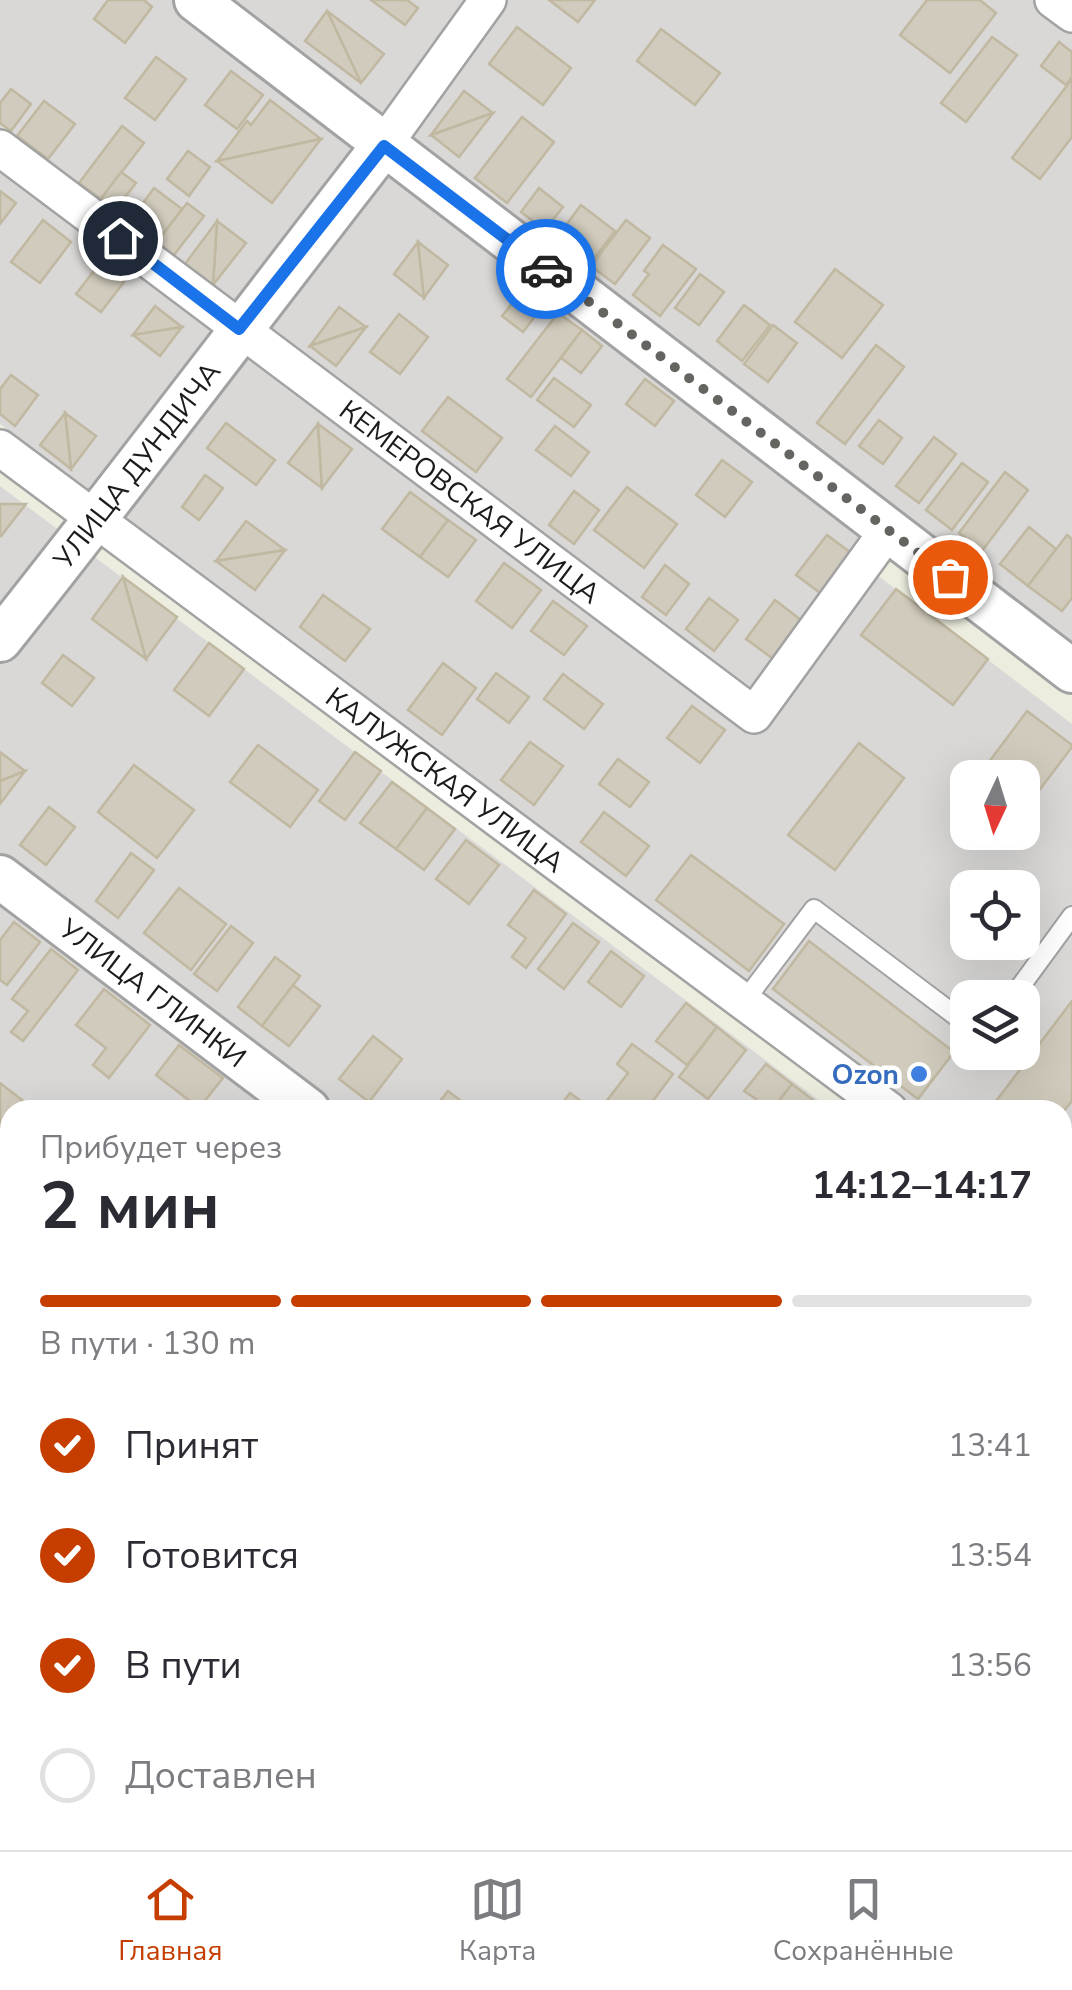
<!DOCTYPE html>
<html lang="ru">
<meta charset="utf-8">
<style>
:root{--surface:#fff;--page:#f7f7f7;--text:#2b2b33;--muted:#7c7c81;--line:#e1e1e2;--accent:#c53e00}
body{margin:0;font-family:"Nunito Sans",sans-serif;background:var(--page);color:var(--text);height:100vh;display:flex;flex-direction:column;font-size:38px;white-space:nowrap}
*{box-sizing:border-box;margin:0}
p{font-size:32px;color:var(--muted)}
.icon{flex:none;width:55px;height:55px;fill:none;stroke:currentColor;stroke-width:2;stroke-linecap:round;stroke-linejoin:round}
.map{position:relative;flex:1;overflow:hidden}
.sheet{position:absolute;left:0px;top:1100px;width:1072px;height:750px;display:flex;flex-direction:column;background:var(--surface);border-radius:30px 30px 0 0;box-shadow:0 10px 40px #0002}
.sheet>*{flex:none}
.needle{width:65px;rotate:184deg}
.controls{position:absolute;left:950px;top:760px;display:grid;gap:20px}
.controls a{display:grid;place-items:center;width:90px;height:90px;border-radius:20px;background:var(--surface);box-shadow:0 10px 40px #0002;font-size:50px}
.pin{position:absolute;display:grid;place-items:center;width:85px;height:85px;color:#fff;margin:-42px;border:5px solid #fff;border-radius:50%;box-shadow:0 2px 10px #0007}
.courier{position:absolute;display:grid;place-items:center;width:100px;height:100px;margin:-50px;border:8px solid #1a73e8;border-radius:50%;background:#fff;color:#222;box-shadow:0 2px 12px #0007}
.overview em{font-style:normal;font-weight:700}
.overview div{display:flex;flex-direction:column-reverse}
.overview{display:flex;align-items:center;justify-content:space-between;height:170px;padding:0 40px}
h1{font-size:65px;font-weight:700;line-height:75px}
.bar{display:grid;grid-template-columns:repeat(4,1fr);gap:15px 10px;align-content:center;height:120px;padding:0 40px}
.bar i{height:12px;border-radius:8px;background:var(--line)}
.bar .on{background:var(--accent)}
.bar p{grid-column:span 4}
ol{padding:0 40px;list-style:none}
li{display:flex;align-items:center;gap:30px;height:110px}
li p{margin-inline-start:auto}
li .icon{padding:10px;border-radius:50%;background:var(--accent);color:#fff;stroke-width:4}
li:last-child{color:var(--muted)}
li i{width:55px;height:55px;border:5px solid var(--line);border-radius:50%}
.tabs{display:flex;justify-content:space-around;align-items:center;height:140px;border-top:2px solid var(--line);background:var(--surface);font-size:28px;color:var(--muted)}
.tabs a{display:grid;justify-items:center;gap:5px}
.tabs .on{color:var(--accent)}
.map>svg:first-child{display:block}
</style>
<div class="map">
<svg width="1072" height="1850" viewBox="0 0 1072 1850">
<rect width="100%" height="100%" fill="#ededdf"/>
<g fill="#d9d8d7" fill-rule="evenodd">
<path d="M0,0H1072V647L901,513L864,565L1072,724V1150L1063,1163L1062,1110H917L631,894L0,424ZM968,778H1022V832H968ZM968,888H1022V942H968ZM968,998H1022V1052H968Z"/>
<path d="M0,486L832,1110H10V1840H525L517,1850H0Z"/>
<path d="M1072,1207V1850H584L591,1840H1062V1218Z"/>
</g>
<path fill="#f2ffd6" d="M1063,1807L1072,1814V1850H787L774,1840H1062Z"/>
<g fill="#d0cbbc" stroke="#c0b8a0" stroke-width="2.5">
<path d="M108,0H144L152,7L125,43L94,19Z"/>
<path d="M371,0H407L418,8L405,25Z"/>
<path d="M549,0H595L578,22Z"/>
<path d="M927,0H980L996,13L950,73L900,35Z"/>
<path d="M327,11L384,54L361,83Z"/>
<path d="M327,11L361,83L305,41Z"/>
<path d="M517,27L571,68L543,105L489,64Z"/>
<path d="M661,29L720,73L695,105L637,61Z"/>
<path d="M992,37L1017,55L966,122L941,103Z"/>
<path d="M1059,42L1072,52V77L1066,85L1041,66Z"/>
<path d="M156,57L186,79L155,120L125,98Z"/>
<path d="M231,71L263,95L237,129L205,105Z"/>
<path d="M1072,79V137L1040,179L1012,158Z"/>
<path d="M11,89L31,104L11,131L0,123V103Z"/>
<path d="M464,91L493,113L431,135Z"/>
<path d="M270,100L321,139L217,161L247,121L251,125Z"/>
<path d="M44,101L75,124L48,159L17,136Z"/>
<path d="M493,113L459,157L431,135Z"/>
<path d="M522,117L554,142L507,203L475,178Z"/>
<path d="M122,126L144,143L101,199L79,183Z"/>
<path d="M321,139L272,203L217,161Z"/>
<path d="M188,151L210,167L189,196L167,179Z"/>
<path d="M121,172L136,183L115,210L101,199Z"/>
<path d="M154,188L182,209L157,242L130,221Z"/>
<path d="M539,188L563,207L545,230L521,212Z"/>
<path d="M0,191L16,203L0,224Z"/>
<path d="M187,203L204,216L174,255L157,242Z"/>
<path d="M581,205L615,231L589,265L555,240Z"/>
<path d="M43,220L71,242L40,283L11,262Z"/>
<path d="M626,220L650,238L615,284L591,266Z"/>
<path d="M217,221L246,243L213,285Z"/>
<path d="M217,221L213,285L185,264Z"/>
<path d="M418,242L424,298L394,274Z"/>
<path d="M418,242L448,265L424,298Z"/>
<path d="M663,245L696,269L660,316L633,295L649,274L644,271Z"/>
<path d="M100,263L124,282L101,312L76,294Z"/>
<path d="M835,269L883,305L842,358L795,322Z"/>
<path d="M700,274L724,292L699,325L675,308Z"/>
<path d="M525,287L546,302L523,332L502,316Z"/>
<path d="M744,305L770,325L742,361L717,341Z"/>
<path d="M155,306L182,327L133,335Z"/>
<path d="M339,307L366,327L310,346Z"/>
<path d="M558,313L582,330L531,397L507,379Z"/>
<path d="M399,314L428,337L400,374L370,352Z"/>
<path d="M773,325L797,343L768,382L744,364Z"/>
<path d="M182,327L160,356L133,335Z"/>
<path d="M366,327L336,366L310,346Z"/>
<path d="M582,330L602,346L581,373L561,358Z"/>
<path d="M876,345L904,367L845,444L817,423Z"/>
<path d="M11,375L38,395L15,426L0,414V389Z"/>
<path d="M554,378L591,405L574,427L537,400Z"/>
<path d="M645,379L674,401L655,426L626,404Z"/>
<path d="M448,397L502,438L476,472L422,431Z"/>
<path d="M65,413L96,436L71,469Z"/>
<path d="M65,413L71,469L40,445Z"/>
<path d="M879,420L902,438L883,464L859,446Z"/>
<path d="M226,423L275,460L256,485L207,448Z"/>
<path d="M318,424L322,488L288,463Z"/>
<path d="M318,424L352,449L322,488Z"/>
<path d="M555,426L589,452L571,476L536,450Z"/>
<path d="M934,437L956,454L919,503L896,486Z"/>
<path d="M722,460L752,482L725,517L696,495Z"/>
<path d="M962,463L988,482L952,530L926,510Z"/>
<path d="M1005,472L1028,490L982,551L959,533Z"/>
<path d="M205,475L223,488L199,520L182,507Z"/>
<path d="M627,487L677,524L644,568L594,530Z"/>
<path d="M574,491L599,510L574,544L549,525Z"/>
<path d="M410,492L448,520L420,557L382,529Z"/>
<path d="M0,504H26L1,536L0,535Z"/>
<path d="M448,520L476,540L448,577L420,557Z"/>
<path d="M246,521L285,550L216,561Z"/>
<path d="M1029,527L1056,549L1028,586L1000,564Z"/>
<path d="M827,535L854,555L824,596L796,575Z"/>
<path d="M1067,535L1072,539V598L1062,611L1028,586Z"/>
<path d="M285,550L255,590L216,561Z"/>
<path d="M504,563L541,590L512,628L476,601Z"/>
<path d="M665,565L689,584L666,615L642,597Z"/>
<path d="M123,577L177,617L146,659Z"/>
<path d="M123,577L146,659L92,619Z"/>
<path d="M896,589L988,659L953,705L861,635Z"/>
<path d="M323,595L370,629L345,661L300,627Z"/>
<path d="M709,598L738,620L714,651L686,629Z"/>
<path d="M775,600L801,620L772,658L746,639Z"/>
<path d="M553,601L587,626L564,655L531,631Z"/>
<path d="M209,643L244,669L209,716L174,690Z"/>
<path d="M63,655L94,678L72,706L42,683Z"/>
<path d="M443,663L476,688L442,735L408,710Z"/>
<path d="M496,673L529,697L509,723L477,699Z"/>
<path d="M563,674L603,704L584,729L544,699Z"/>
<path d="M692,706L725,730L700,763L667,738Z"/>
<path d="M1027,711L1072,745V747L1022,813V778H977Z"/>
<path d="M530,742L563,766L534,805L501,780Z"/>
<path d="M859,743L904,778L835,870L788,835Z"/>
<path d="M258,745L318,790L290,827L230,782Z"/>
<path d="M0,752L25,771L0,781Z"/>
<path d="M355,752L381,771L345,820L319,801Z"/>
<path d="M618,759L649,782L630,807L599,784Z"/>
<path d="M134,765L194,810L157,858L98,812Z"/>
<path d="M25,771L0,804V781Z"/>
<path d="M392,782L427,808L396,849L360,823Z"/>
<path d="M49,807L75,827L46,865L20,845Z"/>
<path d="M427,808L455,829L424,870L396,849Z"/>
<path d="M604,812L649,846L626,876L581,842Z"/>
<path d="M466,840L499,865L469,904L436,879Z"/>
<path d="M131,853L154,870L118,918L96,901Z"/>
<path d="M691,855L784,924L749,971L656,900Z"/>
<path d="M179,888L226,924L191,970L144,933Z"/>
<path d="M534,890L566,914L526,968L512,957L526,938L508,925Z"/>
<path d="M14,922L40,942L7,985L0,980V940Z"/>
<path d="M573,923L599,942L564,989L538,969Z"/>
<path d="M231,926L253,943L217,991L194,974Z"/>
<path d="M809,941L954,1052L918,1099L773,989Z"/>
<path d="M51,949L78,970L23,1041L11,1032L28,1011L12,999Z"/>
<path d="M611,951L644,976L621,1007L588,982Z"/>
<path d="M275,957L300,976L262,1026L238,1007Z"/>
<path d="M293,985L320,1006L289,1046L262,1026Z"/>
<path d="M104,989L150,1025L109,1078L93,1065L106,1048L76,1025Z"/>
<path d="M1072,1001V1101L1062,1113V1110H1000L993,1105Z"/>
<path d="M686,1003L717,1027L687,1065L656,1041Z"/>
<path d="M717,1027L746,1050L708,1099L679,1077Z"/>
<path d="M373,1036L402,1059L369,1102L339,1079Z"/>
<path d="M632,1044L673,1074L646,1110H605L602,1107L628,1073L617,1064Z"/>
<path d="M179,1045L223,1078L199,1108L156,1075Z"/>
<path d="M766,1064L792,1084L772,1110H747L756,1099L744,1091Z"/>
<path d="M0,1083L27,1104L22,1110H10V1126L3,1135L0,1132Z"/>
<path d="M792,1084L817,1103L812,1110H772Z"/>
<path d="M448,1091L473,1110H433Z"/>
<path d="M570,1093L593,1110H557Z"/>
<path d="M0,1169L10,1177V1214L0,1227Z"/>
<path d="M1062,1260L1072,1267V1329L1062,1342Z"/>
<path d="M0,1334L10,1342V1362L0,1375Z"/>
<path d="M10,1362V1422L4,1430L0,1427V1375Z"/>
<path d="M0,1618L10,1625V1653L0,1666Z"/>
<path d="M1062,1807L1072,1814V1850H1032L1018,1840H1062Z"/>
<path d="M10,1810V1840H28L20,1850L0,1849V1824Z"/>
<path d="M57,1840H77L90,1849L49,1850Z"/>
<path d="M404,1840H426L439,1850H397Z"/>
<path d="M457,1840H505L497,1850H470Z"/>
<path d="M622,1840H666L679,1850H614Z"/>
</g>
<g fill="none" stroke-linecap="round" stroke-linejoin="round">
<defs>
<g id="service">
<path d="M1012,998L1072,916"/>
<path d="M743,1003L814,909L968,1025"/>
<path d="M699,1840L703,1850"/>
<path d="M830,1840L841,1850"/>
</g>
<g id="minor">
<path d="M1053,0L1072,14"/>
<path d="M383,146L488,0"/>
<path id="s1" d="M0,148L754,715L889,529"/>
<path id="s2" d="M0,448L889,1110"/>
<path d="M1062,1204L1072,1191"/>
<path d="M0,1296L10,1303"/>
<path d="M0,1726L10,1733"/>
<path d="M150,1840L163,1850"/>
<path d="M569,1850L576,1840"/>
</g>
<g id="tertiary">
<path d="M196,0C487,226 781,446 1072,671"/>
<path id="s3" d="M0,640C130,477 255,310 383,146"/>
<path id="s4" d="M0,877L308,1110"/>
<path d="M1062,1699L1072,1706"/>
</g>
</defs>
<use href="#service" stroke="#a2a2a2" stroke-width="22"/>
<use href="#minor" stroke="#a2a2a2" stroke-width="40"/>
<use href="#tertiary" stroke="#a2a2a2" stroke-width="48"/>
<use href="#service" stroke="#fff" stroke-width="18"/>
<use href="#minor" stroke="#fff" stroke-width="35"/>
<use href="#tertiary" stroke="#fff" stroke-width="42"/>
</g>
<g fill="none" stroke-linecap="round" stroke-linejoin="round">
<path stroke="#646460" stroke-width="10" stroke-dasharray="0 18" d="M546,269L950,577"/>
<path stroke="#1a73e8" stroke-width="12" d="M120,238L239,329L384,146L546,269"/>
</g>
<circle fill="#3f7fe0" stroke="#fff" stroke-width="4" cx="919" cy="1074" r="10"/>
<g text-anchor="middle" stroke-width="9" stroke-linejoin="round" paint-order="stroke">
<g font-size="28" fill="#1b1b1b" stroke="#fff">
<text dy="10" stroke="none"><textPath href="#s3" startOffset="222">УЛИЦА ДУНДИЧА</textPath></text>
<text dy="10" stroke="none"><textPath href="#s1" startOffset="588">КЕМЕРОВСКАЯ УЛИЦА</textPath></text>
<text dy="10" stroke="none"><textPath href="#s2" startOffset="555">КАЛУЖСКАЯ УЛИЦА</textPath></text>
<text dy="10" stroke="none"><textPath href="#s4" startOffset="192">УЛИЦА ГЛИНКИ</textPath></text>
</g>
<g font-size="28" font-weight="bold" fill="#366cbe" stroke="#fff" text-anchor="end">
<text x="899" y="1084">Ozon</text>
</g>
</g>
</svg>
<div class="controls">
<a><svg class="needle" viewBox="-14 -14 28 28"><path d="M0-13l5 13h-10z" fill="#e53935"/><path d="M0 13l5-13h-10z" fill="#7c7c81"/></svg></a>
<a><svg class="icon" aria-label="locate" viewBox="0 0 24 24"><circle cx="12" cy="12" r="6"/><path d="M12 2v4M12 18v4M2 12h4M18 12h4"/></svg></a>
<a><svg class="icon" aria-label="layers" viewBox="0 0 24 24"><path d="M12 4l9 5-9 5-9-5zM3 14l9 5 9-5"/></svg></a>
</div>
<div class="pin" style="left:950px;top:577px;background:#ea580c"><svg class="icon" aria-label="bag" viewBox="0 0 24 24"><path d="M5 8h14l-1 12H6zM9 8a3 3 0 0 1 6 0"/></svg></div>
<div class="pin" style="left:120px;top:238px;background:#1f2937"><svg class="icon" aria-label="home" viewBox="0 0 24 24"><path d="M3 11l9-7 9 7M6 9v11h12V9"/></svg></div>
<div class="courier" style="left:546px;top:269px"><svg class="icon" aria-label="car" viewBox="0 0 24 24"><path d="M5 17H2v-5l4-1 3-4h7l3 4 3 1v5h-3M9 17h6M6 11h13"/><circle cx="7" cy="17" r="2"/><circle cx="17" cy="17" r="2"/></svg></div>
<section class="sheet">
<div class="overview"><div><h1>2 мин</h1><p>Прибудет через</p></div><em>14:12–14:17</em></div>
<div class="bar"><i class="on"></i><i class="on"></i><i class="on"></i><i></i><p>В пути · 130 m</p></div>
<ol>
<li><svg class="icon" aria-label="check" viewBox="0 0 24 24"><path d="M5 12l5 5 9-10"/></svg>Принят<p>13:41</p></li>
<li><svg class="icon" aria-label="check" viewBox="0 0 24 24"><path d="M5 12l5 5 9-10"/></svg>Готовится<p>13:54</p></li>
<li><svg class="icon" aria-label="check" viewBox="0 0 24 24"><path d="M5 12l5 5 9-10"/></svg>В пути<p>13:56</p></li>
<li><i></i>Доставлен</li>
</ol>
</section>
</div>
<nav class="tabs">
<a class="on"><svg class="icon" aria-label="home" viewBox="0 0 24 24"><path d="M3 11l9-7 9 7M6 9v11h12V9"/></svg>Главная</a>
<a><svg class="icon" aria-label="map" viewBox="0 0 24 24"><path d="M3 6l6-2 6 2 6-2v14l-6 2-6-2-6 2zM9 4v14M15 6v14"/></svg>Карта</a>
<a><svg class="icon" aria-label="saved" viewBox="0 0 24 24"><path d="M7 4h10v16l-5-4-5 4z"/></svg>Сохранённые</a>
</nav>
